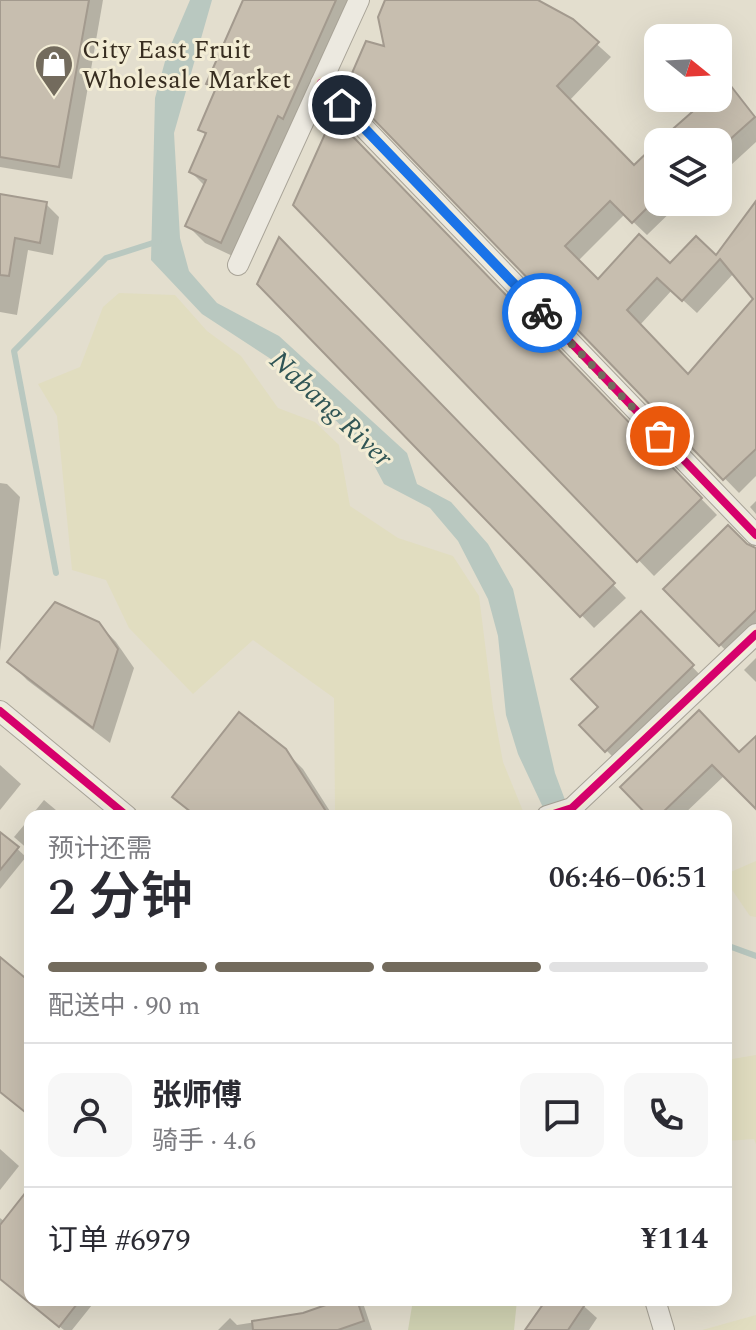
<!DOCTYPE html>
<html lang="zh">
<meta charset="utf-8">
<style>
:root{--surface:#fff;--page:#f7f7f7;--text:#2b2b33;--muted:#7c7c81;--line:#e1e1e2;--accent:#736b5d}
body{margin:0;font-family:Spectral,"Noto Sans SC",serif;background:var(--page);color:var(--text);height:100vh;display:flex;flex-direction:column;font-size:30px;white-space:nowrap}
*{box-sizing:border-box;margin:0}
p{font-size:26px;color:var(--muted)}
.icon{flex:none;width:44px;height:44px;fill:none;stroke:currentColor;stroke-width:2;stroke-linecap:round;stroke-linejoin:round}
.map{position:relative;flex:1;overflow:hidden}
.sheet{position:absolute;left:24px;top:810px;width:708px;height:496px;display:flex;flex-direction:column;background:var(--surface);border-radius:16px;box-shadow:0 8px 32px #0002}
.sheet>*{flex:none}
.needle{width:52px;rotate:108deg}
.tools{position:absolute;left:644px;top:24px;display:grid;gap:16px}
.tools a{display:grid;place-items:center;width:88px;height:88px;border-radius:16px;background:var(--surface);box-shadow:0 8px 32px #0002;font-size:40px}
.pin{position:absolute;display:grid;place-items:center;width:68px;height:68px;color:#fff;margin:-34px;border:4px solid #fff;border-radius:50%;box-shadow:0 2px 8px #0007}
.courier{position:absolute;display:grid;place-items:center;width:80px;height:80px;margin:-40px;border:6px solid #1a73e8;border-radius:50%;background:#fff;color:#222;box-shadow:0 2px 10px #0007}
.headline em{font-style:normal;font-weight:600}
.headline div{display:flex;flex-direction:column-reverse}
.headline{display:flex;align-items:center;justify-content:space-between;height:136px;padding:0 24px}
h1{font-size:52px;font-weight:600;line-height:60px}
.bar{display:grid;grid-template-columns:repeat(4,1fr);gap:12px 8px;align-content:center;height:96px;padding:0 24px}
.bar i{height:10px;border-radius:6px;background:var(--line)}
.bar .on{background:var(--accent)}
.bar p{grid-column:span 4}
.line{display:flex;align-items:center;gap:20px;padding:0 24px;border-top:2px solid var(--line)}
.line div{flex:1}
.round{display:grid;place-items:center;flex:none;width:84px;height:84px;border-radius:16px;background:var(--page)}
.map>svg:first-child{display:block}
</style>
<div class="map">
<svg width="756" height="1330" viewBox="0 0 756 1330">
<rect width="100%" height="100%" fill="#e3dece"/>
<g fill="#e1ddc0">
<path d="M119,293L175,295L207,331L241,356L278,408L315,422L339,445L350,506L398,538L453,556L479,596L493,708L503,762L525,816H341L335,812L334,698L253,640L193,694L129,628L106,580L72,570L57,416L38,384L80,367L103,307Z"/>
<path d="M756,861V917L750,916L726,881V874Z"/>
<path d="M756,1055V1144L754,1139L726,1141V1060Z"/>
<path d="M756,1315V1330H702Z"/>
</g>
<path fill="#d0d2b2" d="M413,1300H517L514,1330H408Z"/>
<path fill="#b9c8c0" d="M190,0H212L174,133L180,238L189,271L217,303L279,336L407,453L417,484L451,502L488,544L513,589L555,773L571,816H547L518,754L506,715L498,636L488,599L458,541L430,508L384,484L366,450L277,363L202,314L151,260L155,98L167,54Z"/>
<g fill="#0003" fill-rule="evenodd">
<path d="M0,0H103L72,179L0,167Z"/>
<path d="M246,0H361L239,259L205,243L188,226L205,186L191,172L207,136L200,129L217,92L208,83Z"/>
<path d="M387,0H537L571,21L611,57L569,101L634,168L658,145V202H681L647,235L625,214L578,261L598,282L716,258L756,205V476L739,493L357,99L387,48ZM734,273L756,299L688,376L640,325L672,290L697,313Z"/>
<path d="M727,84L756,117V142L731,165L718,159V142H661L711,98H718V92Z"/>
<path d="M333,120L717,515L654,576L295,205Z"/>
<path d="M0,196L46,204L59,217L53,255L28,250L17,315L0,312Z"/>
<path d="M279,241L626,598L594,628L260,283Z"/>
<path d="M0,483L7,484L20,497L0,651Z"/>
<path d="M756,501V514L750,507Z"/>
<path d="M751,549H756V637L734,659L666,589Z"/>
<path d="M641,613L702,677L617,761L582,726L601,707Z"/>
<path d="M98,623L116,642L134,668L110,743L27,680L10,662Z"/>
<path d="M756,658V682L744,670Z"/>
<path d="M699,713L739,755L756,739V806L725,775L682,816H650Z"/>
<path d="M285,751L303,769L333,816H195L175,797Z"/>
<path d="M0,765L21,784L0,810Z"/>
<path d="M44,800L63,816H31Z"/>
<path d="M30,818V851L14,837Z"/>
<path d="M0,833L26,857L0,889Z"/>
<path d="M0,1149L19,1166L0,1190Z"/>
<path d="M30,1190V1300H96L72,1330H64L0,1279V1218L5,1222Z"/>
<path d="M346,1300H358L364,1306L372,1330H218L230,1318L237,1325L303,1315Z"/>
<path d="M548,1300H577L597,1318L589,1330H528Z"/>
</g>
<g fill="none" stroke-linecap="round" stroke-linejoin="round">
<g stroke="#b9c8c0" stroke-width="6">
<path d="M56,573L14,351L106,258L159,241"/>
<path d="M726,945L756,956"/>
</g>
</g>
<g fill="#c7beaf" stroke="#a39a8e" stroke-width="2" fill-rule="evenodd">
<path d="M0,0H89L59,167L0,157Z"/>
<path d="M243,0H336L283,119L278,116L221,243L185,226L206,180L189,172L206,133L198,130L216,88L206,84Z"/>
<path d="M385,0H538L573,19L599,42L557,86L634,165L658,142V197L632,223L610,201L565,246L598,279L639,234L670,263L696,236L716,255L756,201V449L723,480L355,100L348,86L349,80L366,41L384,46L378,17ZM720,259L753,299L688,374L627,310L657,278L682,301Z"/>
<path d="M727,81L755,117L727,142H658L708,98H718V89Z"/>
<path d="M333,116L702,498L637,562L293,205Z"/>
<path d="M0,194L47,202L40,243L15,238L9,276L0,275Z"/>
<path d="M279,237L615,583L580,617L257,284Z"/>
<path d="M728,525L747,544L756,548V610L719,646L663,589Z"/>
<path d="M55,602L99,622L118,649L93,728L7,662Z"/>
<path d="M641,611L694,665L605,752L579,725L598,707L571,679Z"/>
<path d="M699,710L739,752L756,736V809L712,765L659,816H648L620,787Z"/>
<path d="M239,712L286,749L329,816H196L172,797Z"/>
<path d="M0,832L19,847L0,870Z"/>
<path d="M0,957L30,982V1116L0,1092Z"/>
<path d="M30,1187V1300H80L59,1327L0,1279V1225Z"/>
<path d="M340,1300H357L364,1321L338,1330H253L252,1321L303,1313Z"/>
<path d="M546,1300H588L568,1330H525Z"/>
</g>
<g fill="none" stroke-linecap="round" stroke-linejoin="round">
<defs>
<g id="minor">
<path d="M321,83L756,535"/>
<path d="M238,265L359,0"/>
<path d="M0,711L127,816"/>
<path d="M547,816L572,808L756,634"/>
<path d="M655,1300L664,1330"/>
</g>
</defs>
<use href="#minor" stroke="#a8a397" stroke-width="22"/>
<use href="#minor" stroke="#ece9e0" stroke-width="20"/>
<defs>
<g id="cycleway">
<path d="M321,83L756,535"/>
<path d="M0,711L127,816"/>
<path d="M547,816L572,808L756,634"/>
</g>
</defs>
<use href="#cycleway" stroke="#f3edd5" stroke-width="13"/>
<use href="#cycleway" stroke="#d6006c" stroke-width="8"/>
</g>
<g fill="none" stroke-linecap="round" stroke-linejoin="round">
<path stroke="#736b5d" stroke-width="8" stroke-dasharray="0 14.4" d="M542,313L660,436"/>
<path stroke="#1a73e8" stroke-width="10" d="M342,105L542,313"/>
</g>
<defs>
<symbol id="shop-pin" viewBox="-11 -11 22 30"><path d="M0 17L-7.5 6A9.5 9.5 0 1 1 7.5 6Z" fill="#736b5d" stroke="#f3edd5"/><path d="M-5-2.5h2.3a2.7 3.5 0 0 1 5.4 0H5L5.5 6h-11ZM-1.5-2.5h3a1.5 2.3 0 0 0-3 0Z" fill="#fff"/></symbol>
</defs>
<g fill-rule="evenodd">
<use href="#shop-pin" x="32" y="42" width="44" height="60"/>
</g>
<g text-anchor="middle" stroke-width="6" stroke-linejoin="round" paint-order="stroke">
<g font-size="26" fill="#372d20" stroke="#f3edd5" text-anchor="start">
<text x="82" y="58">City East Fruit<tspan x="82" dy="30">Wholesale Market</tspan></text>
</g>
<g font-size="28" font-style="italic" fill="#305555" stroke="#f3edd5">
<text transform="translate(332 408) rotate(43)" y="10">Nabang River</text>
</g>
</g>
</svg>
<div class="tools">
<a><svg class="needle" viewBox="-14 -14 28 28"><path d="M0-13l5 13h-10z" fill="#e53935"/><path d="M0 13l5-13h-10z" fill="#7c7c81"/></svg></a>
<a><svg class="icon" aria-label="layers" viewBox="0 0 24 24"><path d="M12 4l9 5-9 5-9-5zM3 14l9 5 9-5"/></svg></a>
</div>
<div class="pin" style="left:660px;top:436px;background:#ea580c"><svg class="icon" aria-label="bag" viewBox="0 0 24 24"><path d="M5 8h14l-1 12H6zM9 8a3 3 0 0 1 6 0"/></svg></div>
<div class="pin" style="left:342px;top:105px;background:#1f2937"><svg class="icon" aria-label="home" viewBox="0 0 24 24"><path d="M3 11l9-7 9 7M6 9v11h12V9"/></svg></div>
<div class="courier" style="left:542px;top:313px"><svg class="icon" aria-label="bike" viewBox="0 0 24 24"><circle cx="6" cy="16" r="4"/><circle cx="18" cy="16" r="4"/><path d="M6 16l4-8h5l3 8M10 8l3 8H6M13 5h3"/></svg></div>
<section class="sheet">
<div class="headline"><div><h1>2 分钟</h1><p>预计还需</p></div><em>06:46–06:51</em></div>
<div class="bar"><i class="on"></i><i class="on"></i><i class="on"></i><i></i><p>配送中 · 90 m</p></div>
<div class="line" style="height:144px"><a class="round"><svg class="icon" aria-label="person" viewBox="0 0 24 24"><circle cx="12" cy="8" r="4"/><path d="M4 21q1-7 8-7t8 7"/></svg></a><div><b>张师傅</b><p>骑手 · 4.6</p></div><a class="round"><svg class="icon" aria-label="chat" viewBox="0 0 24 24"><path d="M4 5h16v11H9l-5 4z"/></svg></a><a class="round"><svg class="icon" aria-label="phone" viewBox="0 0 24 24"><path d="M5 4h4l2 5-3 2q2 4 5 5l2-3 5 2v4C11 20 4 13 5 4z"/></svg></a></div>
<div class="line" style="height:104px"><div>订单 #6979</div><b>¥114</b></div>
</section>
</div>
